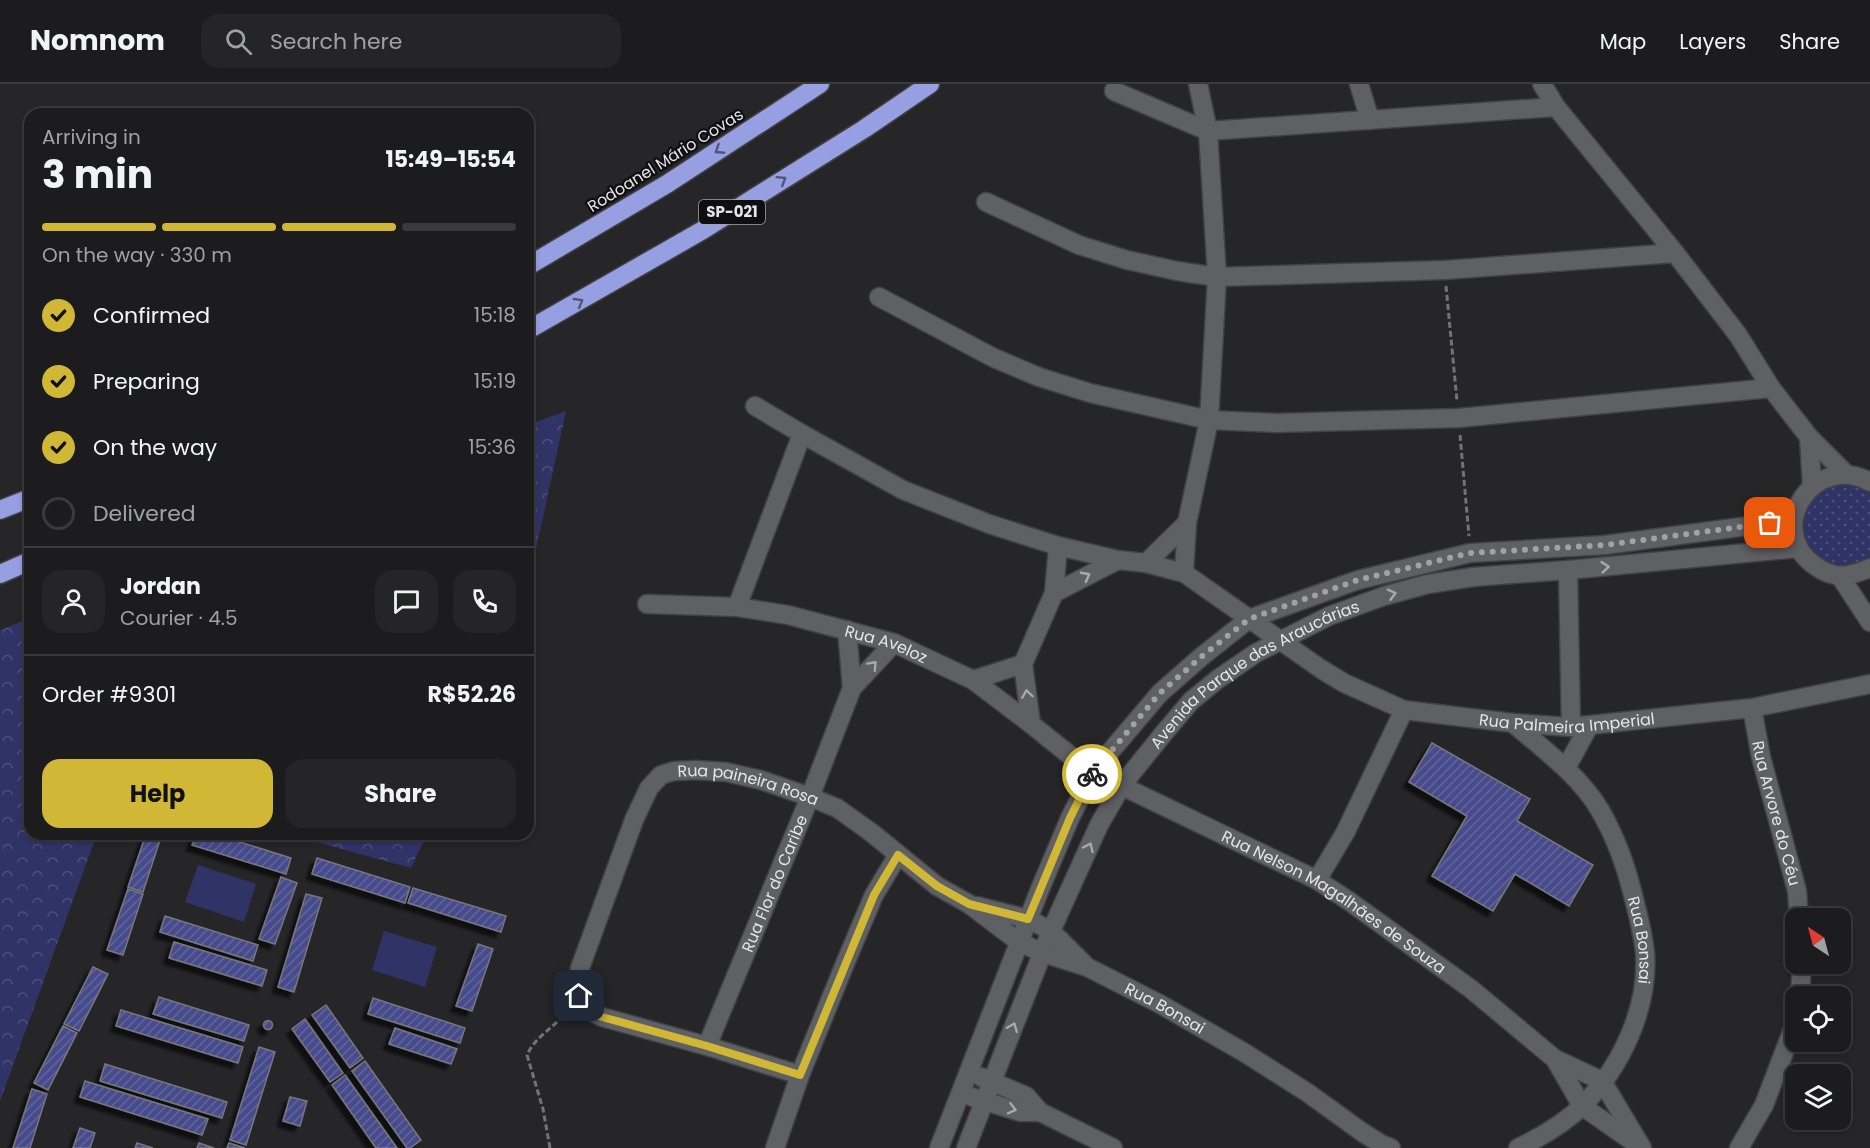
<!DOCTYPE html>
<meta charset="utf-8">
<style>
:root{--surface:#1c1c1f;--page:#252528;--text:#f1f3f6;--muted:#a0a1a4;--line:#3a3a3d;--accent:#d0b736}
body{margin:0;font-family:Poppins,sans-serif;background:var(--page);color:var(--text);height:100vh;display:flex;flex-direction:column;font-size:22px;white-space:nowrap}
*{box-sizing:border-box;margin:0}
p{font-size:20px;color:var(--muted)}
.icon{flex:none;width:33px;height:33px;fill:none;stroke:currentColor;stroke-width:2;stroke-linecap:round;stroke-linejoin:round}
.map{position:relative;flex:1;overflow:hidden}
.panel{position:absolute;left:24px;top:24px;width:510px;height:732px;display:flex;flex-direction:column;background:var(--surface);border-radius:18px;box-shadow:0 3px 9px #0003,0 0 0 2px var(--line)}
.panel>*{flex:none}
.needle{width:39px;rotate:324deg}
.tools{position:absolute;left:1785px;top:824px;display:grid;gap:12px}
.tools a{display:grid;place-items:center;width:66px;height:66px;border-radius:12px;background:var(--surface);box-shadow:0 3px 9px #0003,0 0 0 2px var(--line);font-size:30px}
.pin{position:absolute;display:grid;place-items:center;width:51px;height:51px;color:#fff;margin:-26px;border-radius:12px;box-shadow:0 3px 9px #0006}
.courier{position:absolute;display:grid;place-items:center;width:60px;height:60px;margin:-30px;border:4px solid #d0b736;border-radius:50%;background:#fff;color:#222;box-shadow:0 2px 8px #0007}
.headline em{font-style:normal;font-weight:700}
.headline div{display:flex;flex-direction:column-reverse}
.headline{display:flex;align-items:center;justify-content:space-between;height:102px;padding:0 18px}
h1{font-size:39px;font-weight:700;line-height:45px}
.bar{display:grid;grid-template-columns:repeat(4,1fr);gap:9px 6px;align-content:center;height:72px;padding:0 18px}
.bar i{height:8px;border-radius:4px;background:var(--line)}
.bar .current{background:var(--accent)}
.bar p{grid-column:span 4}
.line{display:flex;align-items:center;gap:15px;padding:0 18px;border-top:2px solid var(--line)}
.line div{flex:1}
.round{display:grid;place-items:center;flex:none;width:63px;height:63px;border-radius:18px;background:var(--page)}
ol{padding:0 18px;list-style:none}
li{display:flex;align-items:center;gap:18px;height:66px}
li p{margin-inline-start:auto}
li .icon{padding:6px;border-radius:50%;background:var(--accent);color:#111;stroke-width:4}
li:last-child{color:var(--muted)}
li i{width:33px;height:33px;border:3px solid var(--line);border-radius:50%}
.button{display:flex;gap:12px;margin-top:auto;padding:12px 18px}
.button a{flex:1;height:69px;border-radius:18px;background:var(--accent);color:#111;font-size:24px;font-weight:700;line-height:69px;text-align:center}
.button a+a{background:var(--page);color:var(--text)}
header{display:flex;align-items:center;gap:36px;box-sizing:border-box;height:84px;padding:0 30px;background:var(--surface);border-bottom:2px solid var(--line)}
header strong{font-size:28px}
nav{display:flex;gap:33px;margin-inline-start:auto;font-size:21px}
.search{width:420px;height:54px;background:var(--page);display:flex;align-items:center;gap:15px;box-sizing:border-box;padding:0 21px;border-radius:18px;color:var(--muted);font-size:22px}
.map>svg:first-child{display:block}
</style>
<header>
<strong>Nomnom</strong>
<div class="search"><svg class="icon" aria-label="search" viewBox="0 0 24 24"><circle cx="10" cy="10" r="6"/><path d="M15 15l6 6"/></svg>Search here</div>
<nav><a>Map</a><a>Layers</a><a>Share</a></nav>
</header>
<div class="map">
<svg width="1870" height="1064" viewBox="0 0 1870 1064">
<defs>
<pattern id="grass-dots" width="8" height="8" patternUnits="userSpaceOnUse" patternTransform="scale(1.5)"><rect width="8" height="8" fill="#303366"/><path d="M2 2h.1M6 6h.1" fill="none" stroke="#4e507c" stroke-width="1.8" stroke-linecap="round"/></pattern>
<pattern id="forest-crowns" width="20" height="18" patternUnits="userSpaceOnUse" patternTransform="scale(1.5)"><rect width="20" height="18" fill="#303366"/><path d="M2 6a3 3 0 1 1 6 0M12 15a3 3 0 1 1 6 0" fill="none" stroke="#4e507c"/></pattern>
<pattern id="building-hatch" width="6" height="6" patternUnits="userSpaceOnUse" patternTransform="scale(1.5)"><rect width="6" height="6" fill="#464b8b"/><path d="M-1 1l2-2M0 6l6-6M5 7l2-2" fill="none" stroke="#61659b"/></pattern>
<filter id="shadow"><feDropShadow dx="-5.5" dy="5.5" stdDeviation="1.5" flood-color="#0009"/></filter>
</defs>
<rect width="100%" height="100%" fill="#262629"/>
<path fill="url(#grass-dots)" d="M1840,399L1855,400L1870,408V474C1819,512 1765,422 1840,399Z"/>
<g fill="url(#forest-crowns)">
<path d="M566,327L528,502V341Z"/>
<path d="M30,534V750H97L0,1017V546Z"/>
<path d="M287,750H427L411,784Z"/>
</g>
<g fill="#303366">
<path d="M198,781L256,800L244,838L185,818Z"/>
<path d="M384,847L437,863L425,903L372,886Z"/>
</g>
<g fill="url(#building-hatch)" stroke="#77777b" stroke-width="1.5" filter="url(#shadow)">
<path d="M1432,659L1530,715L1517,737L1593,781L1569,822L1515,790L1493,827L1432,792L1467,732L1409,698Z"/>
<path d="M146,750H162L143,808L128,803Z"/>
<path d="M196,750H214L291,774L286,790L192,761Z"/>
<path d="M317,774L410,803L405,819L312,790Z"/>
<path d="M281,793L297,799L275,860L259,855Z"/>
<path d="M413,804L506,832L501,848L408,819Z"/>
<path d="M128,805L143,810L123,871L107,866Z"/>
<path d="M306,810L322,814L294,908L278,903Z"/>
<path d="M165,832L258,861L253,877L160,848Z"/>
<path d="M174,858L267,886L262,902L169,874Z"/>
<path d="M478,860L493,865L472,927L456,922Z"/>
<path d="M93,883L108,890L79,947L64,940Z"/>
<path d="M159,913L249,941L244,957L153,930Z"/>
<path d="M373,914L465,944L460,959L368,930Z"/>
<path d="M326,921L363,974L350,984L312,931Z"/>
<path d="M121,926L243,963L238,979L116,942Z"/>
<path d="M305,935L343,989L330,998L292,945Z"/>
<circle cx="268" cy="941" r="4.5"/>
<path d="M63,942L77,949L48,1006L34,999Z"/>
<path d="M395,944L457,965L451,980L389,960Z"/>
<path d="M259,963L275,968L246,1061L230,1056Z"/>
<path d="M365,977L421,1056L410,1064H407L352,987Z"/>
<path d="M105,980L227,1018L222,1034L100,997Z"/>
<path d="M345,991L397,1064H376L332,1001Z"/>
<path d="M85,997L208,1035L202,1051L80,1013Z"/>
<path d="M32,1005L47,1010L30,1064H13Z"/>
<path d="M290,1013L307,1017L300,1042L283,1037Z"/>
<path d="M80,1044L95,1049L90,1064H73Z"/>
<path d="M137,1059L153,1064H135Z"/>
<path d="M199,1059L214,1064H197Z"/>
<path d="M229,1059L245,1064H227Z"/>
</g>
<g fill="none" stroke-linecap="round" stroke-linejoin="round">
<defs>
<g id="street">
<path d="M1359,0L1370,36"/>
<path d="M1542,0L1556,23L1675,169L1738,251L1771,304L1809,353L1846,390"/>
<path d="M1114,7L1208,47L1556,23"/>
<path d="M986,118L1079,161L1127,176L1177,187L1217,193L1445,186L1675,169"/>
<path d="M879,213L994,274L1039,293L1090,309L1209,336L1276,339L1459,334L1771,304"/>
<path id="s1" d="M755,322L802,350L903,406L989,440L1058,462L1118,476L1146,479L1184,489L1321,585L1344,599L1404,626L1513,639L1571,643L1752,624L1870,600"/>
<path d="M1809,353L1812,402"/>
<path d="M1870,398C1816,367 1763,443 1814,481C1834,496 1848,493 1870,484"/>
<path d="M1146,479L1187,439"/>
<path d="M1568,486L1571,643"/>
<path d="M1184,489L1187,439L1209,336L1217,193L1208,47L1198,0"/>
<path d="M1840,492L1870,538"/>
<path d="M1054,509L1118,476"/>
<path id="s2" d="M647,520L737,523L788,531L894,559L973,596L1031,640L1077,677L1093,688L1317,796L1349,817L1471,905L1555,975L1602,997L1642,1064"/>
<path d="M737,523L802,350"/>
<path d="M847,546L852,604"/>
<path d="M973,596L1023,580"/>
<path id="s3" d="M1752,624L1761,673L1797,807L1799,834"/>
<path id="s4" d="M1513,639C1544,666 1578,690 1600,726C1615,752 1626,782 1633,811C1638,830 1643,850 1645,869C1649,924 1621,983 1583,1021C1565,1039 1541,1053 1518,1064"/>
<path d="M1031,640L1023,580L1054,509L1058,462"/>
<path d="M1566,684L1589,642"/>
<path d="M1317,796L1345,749L1404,626"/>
<path d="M977,822L1028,835L1051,847L1084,880"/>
<path d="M1800,912L1802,879"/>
<path id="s5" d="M707,962L810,713L852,604L894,559"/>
<path d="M1555,975L1582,1022L1635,1059"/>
<path id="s6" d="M800,991L707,962L602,933C578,922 576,907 580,884L634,736L649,704L661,691L674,687L696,686L726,688L761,696L810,713L837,724L872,749L937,802L969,820L1019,858L1043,869L1087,883L1160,920L1245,969L1308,1009L1362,1048L1381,1060L1391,1064"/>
<path d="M981,993L1026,1012L1040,1028L1113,1064"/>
<path d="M972,1013L1020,1028H1040"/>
<path d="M775,1064L800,991L844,882L874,811L898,771"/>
<path d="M939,1064L1040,805L1070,734L1093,688L1160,609L1201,573L1249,535L1358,496L1470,469L1605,461L1793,436"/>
<path id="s7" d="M966,1064L1051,847L1099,741L1122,701L1164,649L1191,617L1218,595L1256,569L1329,532L1384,512L1428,500L1473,493L1568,486L1798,464"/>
<path d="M1739,1064L1764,1021L1796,937"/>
</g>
<g id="highway">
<path d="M528,182L667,100L820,0"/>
<path d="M528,246L703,146L864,45L930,0"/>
<path d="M0,426L30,414"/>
<path d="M0,490L30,477"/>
</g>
</defs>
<use href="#street" stroke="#424245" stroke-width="21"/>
<use href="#highway" stroke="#424245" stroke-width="21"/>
<g stroke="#737375" stroke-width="3" stroke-dasharray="6 3" stroke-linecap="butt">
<path d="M1446,202L1457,317"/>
<path d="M1460,351L1469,452"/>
<path d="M550,1064L543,1025L527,971C536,951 556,943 569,925"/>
</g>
<use href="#street" stroke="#5f6064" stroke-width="18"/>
<use href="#highway" stroke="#969fe2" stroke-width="18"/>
</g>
<defs><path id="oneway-chevron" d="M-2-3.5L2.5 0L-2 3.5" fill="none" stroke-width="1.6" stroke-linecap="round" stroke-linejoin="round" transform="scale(1.5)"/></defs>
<g stroke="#52577a">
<use href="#oneway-chevron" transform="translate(719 66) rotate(147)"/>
<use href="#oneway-chevron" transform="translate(782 96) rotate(-32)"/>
<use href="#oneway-chevron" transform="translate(579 218) rotate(-30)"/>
</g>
<g stroke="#a9a9ac">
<use href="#oneway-chevron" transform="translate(1605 483) rotate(-6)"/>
<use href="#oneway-chevron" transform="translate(1086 492) rotate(-28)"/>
<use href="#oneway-chevron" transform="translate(1392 510) rotate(-15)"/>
<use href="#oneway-chevron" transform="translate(873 581) rotate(-47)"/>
<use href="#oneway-chevron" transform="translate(1027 610) rotate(-98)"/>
<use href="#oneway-chevron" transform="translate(1089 763) rotate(-65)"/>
<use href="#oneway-chevron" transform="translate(1013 943) rotate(-68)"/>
<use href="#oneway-chevron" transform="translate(1012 1025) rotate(14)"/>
</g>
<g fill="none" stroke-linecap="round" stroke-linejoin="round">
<path stroke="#a2a2a4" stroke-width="6" stroke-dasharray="0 10.8" d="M1092,690L1160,609L1201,573L1249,535L1358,496L1470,469L1605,461L1770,439"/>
<path stroke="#d0b736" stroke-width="8" d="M579,912L593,929L602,933L707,962L800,991L874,811L898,771L937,802L969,820L1028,835L1070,734L1092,690"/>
</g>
<g text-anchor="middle" stroke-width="4.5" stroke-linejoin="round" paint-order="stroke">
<rect fill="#0f0f11" stroke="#a5a5a7" stroke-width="1.5" x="699" y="116" width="66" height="24" rx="4.5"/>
<g font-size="15" font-weight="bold" fill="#e5e5e7">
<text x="732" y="133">SP-021</text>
</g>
<g font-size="16" fill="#e5e5e7" stroke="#0f0f11">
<text transform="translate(665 76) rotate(-32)" y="6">Rodoanel Mário Covas</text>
<text dy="6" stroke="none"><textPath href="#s2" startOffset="244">Rua Aveloz</textPath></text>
<text dy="6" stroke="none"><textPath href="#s7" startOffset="572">Avenida Parque das Araucárias</textPath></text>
<text dy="6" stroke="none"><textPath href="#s1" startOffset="888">Rua Palmeira Imperial</textPath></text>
<text dy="6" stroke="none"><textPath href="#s6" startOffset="566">Rua paineira Rosa</textPath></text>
<text dy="6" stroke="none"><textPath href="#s3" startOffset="108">Rua Arvore do Céu</textPath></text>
<text dy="6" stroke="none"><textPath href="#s5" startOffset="176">Rua Flor do Caribe</textPath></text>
<text dy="6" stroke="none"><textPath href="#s2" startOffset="764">Rua Nelson Magalhães de Souza</textPath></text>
<text dy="6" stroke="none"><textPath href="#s4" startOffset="261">Rua Bonsai</textPath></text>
<text dy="6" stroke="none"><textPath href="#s6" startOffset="1046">Rua Bonsai</textPath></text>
</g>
</g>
</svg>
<div class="tools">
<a><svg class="needle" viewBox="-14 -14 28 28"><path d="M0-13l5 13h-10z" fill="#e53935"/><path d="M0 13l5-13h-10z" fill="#a0a1a4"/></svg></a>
<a><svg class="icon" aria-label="locate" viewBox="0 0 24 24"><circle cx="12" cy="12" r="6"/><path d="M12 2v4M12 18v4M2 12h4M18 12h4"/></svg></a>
<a><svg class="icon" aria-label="layers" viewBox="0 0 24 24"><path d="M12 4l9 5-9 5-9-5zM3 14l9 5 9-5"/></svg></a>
</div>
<div class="pin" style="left:1770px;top:439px;background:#ea580c"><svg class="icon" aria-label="bag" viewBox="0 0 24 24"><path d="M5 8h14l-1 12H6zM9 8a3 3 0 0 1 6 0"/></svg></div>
<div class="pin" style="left:579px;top:912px;background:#1f2937"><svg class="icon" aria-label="home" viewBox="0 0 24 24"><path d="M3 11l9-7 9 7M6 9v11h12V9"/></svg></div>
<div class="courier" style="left:1092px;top:690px"><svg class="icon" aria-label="bike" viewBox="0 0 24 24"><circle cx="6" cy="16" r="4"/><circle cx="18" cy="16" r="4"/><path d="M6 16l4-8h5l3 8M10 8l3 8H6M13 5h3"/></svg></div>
<section class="panel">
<div class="headline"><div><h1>3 min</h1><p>Arriving in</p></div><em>15:49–15:54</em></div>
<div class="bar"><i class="current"></i><i class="current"></i><i class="current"></i><i></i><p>On the way · 330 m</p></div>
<ol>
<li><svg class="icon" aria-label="check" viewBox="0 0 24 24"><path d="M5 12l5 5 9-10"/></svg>Confirmed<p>15:18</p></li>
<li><svg class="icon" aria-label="check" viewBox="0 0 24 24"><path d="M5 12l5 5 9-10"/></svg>Preparing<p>15:19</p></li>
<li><svg class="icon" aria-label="check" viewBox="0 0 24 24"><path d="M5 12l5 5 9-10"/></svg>On the way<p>15:36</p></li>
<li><i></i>Delivered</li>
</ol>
<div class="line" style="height:108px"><a class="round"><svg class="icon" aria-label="person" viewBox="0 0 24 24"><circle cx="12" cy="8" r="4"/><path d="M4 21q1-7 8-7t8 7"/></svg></a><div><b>Jordan</b><p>Courier · 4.5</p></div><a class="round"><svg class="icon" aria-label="chat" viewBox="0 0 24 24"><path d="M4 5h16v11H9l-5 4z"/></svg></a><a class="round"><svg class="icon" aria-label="phone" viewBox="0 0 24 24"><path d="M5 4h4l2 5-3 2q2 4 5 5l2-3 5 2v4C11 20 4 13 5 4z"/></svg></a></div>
<div class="line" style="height:78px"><div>Order #9301</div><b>R$52.26</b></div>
<div class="button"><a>Help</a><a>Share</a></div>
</section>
</div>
